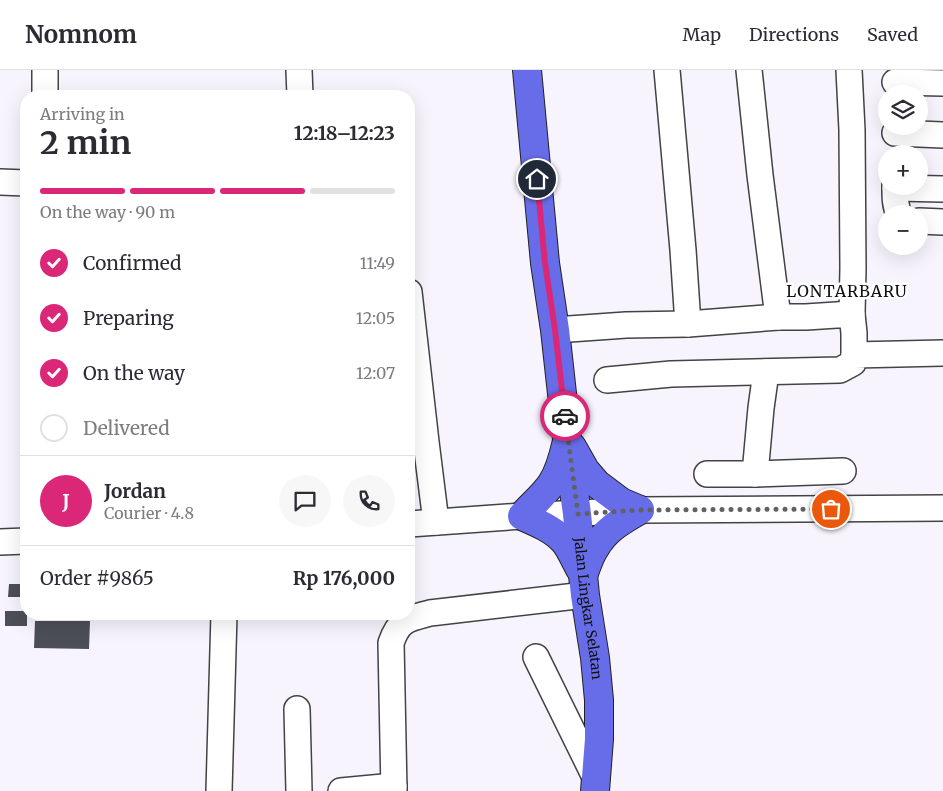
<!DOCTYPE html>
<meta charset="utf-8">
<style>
:root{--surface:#fff;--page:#f7f7f7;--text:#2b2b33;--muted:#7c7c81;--line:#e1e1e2;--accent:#db2777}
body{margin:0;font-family:Merriweather,serif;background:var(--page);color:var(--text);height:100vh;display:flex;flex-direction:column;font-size:19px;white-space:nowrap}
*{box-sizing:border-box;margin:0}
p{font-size:16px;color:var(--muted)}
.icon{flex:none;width:28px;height:28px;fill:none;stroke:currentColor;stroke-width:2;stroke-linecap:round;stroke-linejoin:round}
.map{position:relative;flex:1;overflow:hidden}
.panel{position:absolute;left:20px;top:20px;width:395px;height:530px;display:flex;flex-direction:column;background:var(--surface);border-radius:20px;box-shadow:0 5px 20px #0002}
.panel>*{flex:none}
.buttons{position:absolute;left:878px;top:15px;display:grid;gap:10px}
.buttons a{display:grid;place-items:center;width:50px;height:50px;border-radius:50%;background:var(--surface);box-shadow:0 5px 20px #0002;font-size:25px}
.pin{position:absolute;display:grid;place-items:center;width:42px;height:42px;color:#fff;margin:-21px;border:2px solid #fff;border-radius:50%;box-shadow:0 1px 5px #0007}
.courier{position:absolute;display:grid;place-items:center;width:50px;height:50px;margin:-25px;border:4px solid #db2777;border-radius:50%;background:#fff;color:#222;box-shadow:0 1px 6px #0007}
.summary em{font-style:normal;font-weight:700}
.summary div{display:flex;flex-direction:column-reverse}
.summary{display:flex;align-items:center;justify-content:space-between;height:85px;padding:0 20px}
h1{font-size:32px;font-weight:700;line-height:38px}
.bar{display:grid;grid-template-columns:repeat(4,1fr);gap:8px 5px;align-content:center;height:60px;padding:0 20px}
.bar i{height:6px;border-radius:4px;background:var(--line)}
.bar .selected{background:var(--accent)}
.bar p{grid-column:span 4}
.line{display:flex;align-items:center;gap:12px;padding:0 20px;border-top:1px solid var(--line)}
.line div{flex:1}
.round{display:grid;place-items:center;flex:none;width:52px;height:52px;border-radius:26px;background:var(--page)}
ol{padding:0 20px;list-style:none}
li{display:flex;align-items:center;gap:15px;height:55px}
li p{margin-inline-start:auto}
li .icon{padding:5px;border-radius:50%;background:var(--accent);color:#fff;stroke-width:4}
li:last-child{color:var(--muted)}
li i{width:28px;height:28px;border:2px solid var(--line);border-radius:50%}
header{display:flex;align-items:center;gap:30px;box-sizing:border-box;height:70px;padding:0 25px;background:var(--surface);border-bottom:1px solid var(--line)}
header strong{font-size:24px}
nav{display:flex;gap:28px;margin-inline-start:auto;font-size:18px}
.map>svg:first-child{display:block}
</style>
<header>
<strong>Nomnom</strong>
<nav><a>Map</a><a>Directions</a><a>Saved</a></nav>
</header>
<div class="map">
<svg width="943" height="721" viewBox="0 0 943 721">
<rect width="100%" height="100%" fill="#f7f4fe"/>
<g fill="#4d4f58">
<path d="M9,514H26V527H8Z"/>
<path d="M5,541H26V544H27V556H5Z"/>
<path d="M35,551H90L89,579L34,578Z"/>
</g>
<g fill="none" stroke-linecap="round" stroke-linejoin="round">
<defs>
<g id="minor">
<path d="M299,0L300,26"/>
<path d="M667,0L683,180L688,254"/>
<path d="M749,0L760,105L778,247"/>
<path d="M849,0L852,60L853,198L852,244"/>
<path d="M895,12L943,13"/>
<path d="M45,26V0"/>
<path d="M895,63L943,65"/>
<path d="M0,112L26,113"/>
<path d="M895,116V118L943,119"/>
<path d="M895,118C895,127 895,136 899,144"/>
<path d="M919,151L943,152"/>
<path d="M409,222L426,372L436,452"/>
<path d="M555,260L626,255L688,254L778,247H806L852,244L854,263V285"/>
<path d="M607,310L671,304L840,300L853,293L854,285L943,283"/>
<path d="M707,404H755L843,401"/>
<path d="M755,404L761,338L766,302"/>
<path d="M409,454L522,446L640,440L943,438"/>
<path d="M0,472L26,471"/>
<path d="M536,587L596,709"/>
<path d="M297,639L299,721"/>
<path d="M219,721L224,544"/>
<path d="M341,721L394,716"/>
<path d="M394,721L391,573C399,549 408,549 430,543L585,525"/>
</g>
<g id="highway">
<path id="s1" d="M527,0L545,193L555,260L567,369L577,444L585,525L595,588L599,630V669L595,721"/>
<path d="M566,375C563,388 559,402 552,413C544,425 532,435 522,446C536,452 553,459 564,471C570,478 575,490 580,499"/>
<path d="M572,377L585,400L597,414L621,432L640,440"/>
<path d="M584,503C587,495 590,485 595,478C606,459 621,451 640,440"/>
</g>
</defs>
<use href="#minor" stroke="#434343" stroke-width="28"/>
<use href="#highway" stroke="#212121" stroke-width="30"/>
<use href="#minor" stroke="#fff" stroke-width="25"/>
<use href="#highway" stroke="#676de9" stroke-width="28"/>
</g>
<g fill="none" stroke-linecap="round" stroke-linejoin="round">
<path stroke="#616063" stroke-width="5" stroke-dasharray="0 9" d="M565,346L578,444L640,440L831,439"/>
<path stroke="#db2777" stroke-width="6" d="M537,109L545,193L555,260L565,346"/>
</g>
<g text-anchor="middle" stroke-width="5" stroke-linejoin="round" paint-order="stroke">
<g font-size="14" fill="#101010" stroke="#fff">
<text dy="5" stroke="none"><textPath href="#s1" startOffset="542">Jalan Lingkar Selatan</textPath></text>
</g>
<g font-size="16" letter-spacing="1" fill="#101010" stroke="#fff">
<text x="847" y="227">LONTARBARU</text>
</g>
</g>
</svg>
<div class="buttons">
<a><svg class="icon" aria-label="layers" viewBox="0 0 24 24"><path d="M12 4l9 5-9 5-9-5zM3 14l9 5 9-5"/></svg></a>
<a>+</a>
<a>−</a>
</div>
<div class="pin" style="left:831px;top:439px;background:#ea580c"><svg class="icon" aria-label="bag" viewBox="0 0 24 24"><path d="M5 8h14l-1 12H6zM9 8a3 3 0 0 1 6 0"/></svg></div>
<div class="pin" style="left:537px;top:109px;background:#1f2937"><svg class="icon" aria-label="home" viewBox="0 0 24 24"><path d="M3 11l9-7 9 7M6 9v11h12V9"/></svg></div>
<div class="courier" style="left:565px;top:346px"><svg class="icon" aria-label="car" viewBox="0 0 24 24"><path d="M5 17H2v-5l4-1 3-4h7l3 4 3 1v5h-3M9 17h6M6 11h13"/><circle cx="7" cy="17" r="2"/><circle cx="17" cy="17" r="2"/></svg></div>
<section class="panel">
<div class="summary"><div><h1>2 min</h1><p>Arriving in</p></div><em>12:18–12:23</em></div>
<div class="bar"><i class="selected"></i><i class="selected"></i><i class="selected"></i><i></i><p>On the way · 90 m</p></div>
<ol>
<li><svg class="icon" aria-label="check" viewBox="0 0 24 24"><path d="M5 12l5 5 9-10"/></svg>Confirmed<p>11:49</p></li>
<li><svg class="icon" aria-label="check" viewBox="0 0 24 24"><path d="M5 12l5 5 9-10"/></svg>Preparing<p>12:05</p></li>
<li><svg class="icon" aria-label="check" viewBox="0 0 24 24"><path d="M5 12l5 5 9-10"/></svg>On the way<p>12:07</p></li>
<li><i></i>Delivered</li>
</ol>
<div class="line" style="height:90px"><b class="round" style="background:var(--accent);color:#fff">J</b><div><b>Jordan</b><p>Courier · 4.8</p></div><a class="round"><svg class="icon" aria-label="chat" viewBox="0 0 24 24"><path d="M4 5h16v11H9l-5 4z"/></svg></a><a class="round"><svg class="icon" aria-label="phone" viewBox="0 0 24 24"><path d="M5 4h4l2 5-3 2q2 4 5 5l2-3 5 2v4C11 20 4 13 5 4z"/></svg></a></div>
<div class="line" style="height:65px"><div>Order #9865</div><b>Rp 176,000</b></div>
</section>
</div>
